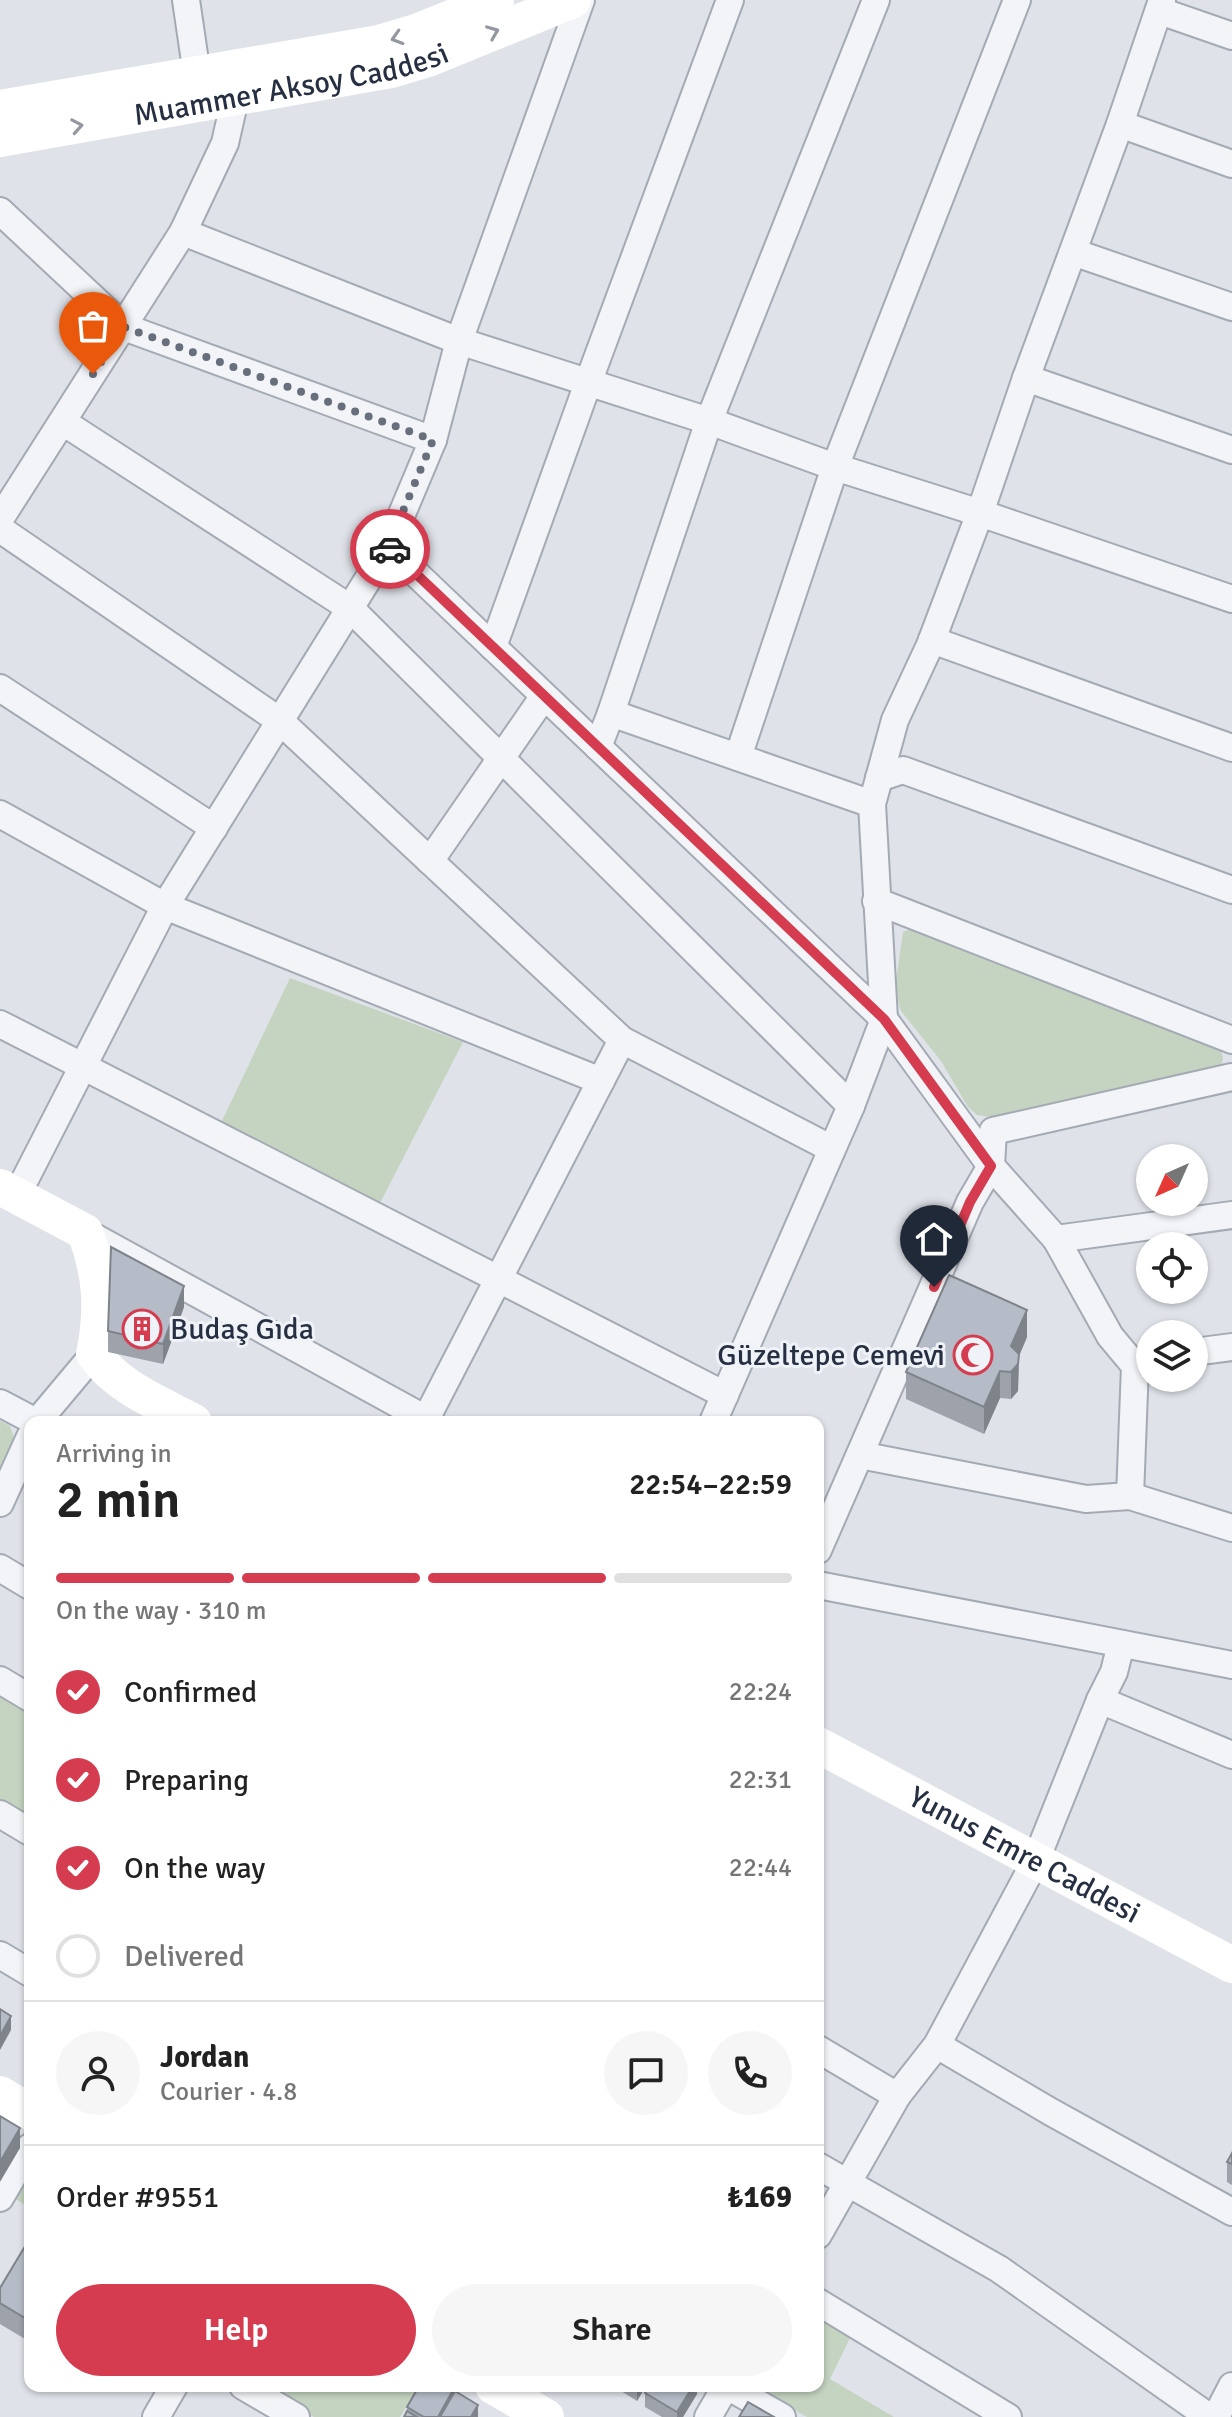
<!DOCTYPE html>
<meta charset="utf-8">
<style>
:root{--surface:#fff;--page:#f6f6f6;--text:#222;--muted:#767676;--line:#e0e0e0;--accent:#d63c4f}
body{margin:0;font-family:Signika,sans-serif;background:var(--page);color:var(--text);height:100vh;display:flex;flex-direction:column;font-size:30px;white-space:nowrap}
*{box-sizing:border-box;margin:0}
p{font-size:26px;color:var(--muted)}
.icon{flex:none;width:44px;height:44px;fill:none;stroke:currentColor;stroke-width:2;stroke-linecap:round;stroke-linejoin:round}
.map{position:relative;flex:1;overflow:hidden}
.drawer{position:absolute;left:24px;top:1416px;width:800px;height:976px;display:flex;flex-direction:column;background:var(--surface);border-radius:16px;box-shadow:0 2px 6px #0004}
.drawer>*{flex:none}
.needle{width:52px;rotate:225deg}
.buttons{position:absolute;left:1136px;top:1144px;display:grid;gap:16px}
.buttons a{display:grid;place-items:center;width:72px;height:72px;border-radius:50%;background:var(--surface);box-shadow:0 2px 6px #0004;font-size:40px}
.pin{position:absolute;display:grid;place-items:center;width:68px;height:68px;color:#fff;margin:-82px -34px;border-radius:50% 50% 50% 0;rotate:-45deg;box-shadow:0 0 8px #0007}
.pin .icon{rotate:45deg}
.courier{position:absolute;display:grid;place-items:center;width:80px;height:80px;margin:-40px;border:6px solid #d63c4f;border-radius:50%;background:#fff;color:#222;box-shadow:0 2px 10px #0007}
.overview em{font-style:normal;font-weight:600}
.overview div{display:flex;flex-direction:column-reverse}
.overview{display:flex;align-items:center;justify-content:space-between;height:136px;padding:0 32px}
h1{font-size:52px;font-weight:600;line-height:60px}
.bar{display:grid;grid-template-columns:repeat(4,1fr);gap:12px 8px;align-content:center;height:96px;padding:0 32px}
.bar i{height:10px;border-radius:6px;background:var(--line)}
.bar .on{background:var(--accent)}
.bar p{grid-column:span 4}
.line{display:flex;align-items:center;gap:20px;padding:0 32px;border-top:2px solid var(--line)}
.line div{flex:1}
.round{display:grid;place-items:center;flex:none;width:84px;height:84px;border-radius:42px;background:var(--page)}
ol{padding:0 32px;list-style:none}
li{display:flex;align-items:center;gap:24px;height:88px}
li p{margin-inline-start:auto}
li .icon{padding:8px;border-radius:50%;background:var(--accent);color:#fff;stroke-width:4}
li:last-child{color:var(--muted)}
li i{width:44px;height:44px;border:4px solid var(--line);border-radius:50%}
.primary-button{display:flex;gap:16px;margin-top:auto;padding:16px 32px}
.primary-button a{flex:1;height:92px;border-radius:48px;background:var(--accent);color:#fff;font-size:32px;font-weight:600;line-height:92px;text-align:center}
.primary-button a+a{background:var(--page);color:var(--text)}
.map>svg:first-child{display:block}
</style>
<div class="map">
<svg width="1232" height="2417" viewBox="0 0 1232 2417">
<rect width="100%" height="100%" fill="#dfe3e9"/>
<g fill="#c4d4c0">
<path d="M913,928L1220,1045L1223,1059L1220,1068L1208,1073L990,1117L977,1115L968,1107L941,1061L901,1011L895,989L903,932Z"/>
<path d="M290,978L463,1042L379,1205L220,1125Z"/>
<path d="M0,1421L10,1426L16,1444L0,1473Z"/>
<path d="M0,1695L30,1713V1821L0,1804Z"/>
<path d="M30,2171V2208L14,2198Z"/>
<path d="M818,2317L851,2336L830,2379L894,2417H807L756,2388L818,2386Z"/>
<path d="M261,2386H419L400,2417H314Z"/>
</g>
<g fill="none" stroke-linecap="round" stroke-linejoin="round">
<defs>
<g id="street">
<path d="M186,0L197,75"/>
<path d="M1160,11L1232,36"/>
<path d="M1120,124L1232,164"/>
<path d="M0,211L124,327L433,440"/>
<path d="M183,232L459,341L709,421L835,467L980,513L1232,599"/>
<path d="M1073,252L1232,307"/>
<path d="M1026,378L1232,450"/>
<path d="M63,422L350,608L851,1106"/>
<path d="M0,519L183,232L225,143L235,99"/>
<path d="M0,529L280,721L622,1040L832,1149"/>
<path d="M388,547L884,1019L991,1166L1056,1239L1110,1336L1135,1366L1130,1496"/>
<path d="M932,640L1232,748"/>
<path d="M493,647L588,383L730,0"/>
<path d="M0,688L214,828"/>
<path d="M611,713L872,804"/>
<path d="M598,747L611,713L709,421L876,0"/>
<path d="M738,757L835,467L1017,0"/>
<path d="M879,778L903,770L1232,890"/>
<path d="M0,814L165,906L601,1081"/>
<path d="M430,861L544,696"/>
<path d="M876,901L1232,1040"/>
<path d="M0,1024L725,1395"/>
<path d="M17,1195L165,906L388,547L433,440L459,341L581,0"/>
<path d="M85,1232L431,1422"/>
<path d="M1056,1239L1232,1215"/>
<path d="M1194,1352L1232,1347"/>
<path d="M0,1403L36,1422"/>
<path d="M426,1419L622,1040"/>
<path d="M37,1422L94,1354"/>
<path d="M713,1422L851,1106L884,1019L872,804L895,720L930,645L980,513L1026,378L1120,124L1162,0"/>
<path d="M860,1455L1086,1499L1130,1496L1232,1528"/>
<path d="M0,1503L30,1437"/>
<path d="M818,1550L970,1202L991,1166L993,1131L1232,1077"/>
<path d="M0,1568L30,1586"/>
<path d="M818,1585L1232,1665"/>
<path d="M0,1680L30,1698"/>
<path d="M1100,1700L1232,1755"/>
<path d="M0,1814L30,1832"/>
<path d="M0,1955L30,1973"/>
<path d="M937,2045L1051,2112L1232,2212"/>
<path d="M818,2049L897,2096"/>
<path d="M818,2166L999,2269L1209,2417"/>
<path d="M0,2198L30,2147"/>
<path d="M818,2235L897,2096L937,2045L1036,1860L1100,1700L1114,1672L1121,1644"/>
<path d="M818,2302L1008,2417"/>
<path d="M243,2386L296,2417"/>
<path d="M727,2386L782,2417"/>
<path d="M156,2417L174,2386"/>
<path d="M708,2417L726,2386"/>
<path d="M1216,2417L1232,2386"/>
</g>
</defs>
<use href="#street" stroke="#a4aab4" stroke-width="30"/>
<use href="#street" stroke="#f2f4f7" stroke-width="26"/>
<g stroke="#fff" stroke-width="36">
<path d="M0,108L379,43L416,32L496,0"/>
<path id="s1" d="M0,139L391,70L428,59L573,0"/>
<path d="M0,1187L85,1232C101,1274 103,1311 94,1354C118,1388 159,1403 194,1422"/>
<path id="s2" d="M818,1745L1232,1965"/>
<path d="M0,2094L30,2112"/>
<path d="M493,2386L546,2417"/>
</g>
</g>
<g fill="#9da2ab">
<path d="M184,1307L163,1364L108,1352V1331Z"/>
<path d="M1027,1337L1019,1356L1018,1391L1011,1399L1000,1398L984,1434L906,1399V1372Z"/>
<path d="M1232,2153V2185L1227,2182V2162Z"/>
<path d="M30,2252V2342L0,2324V2288Z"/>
<path d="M104,2386H118L114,2392Z"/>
<path d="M613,2386H646L637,2401Z"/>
<path d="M697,2386V2394L683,2417H662L645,2407V2393Z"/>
<path d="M453,2394L478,2417H404L407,2412V2407Z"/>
</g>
<g fill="#7f848b">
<path d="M184,1286V1307L163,1364V1344Z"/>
<path d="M1027,1310V1337L1019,1356L1018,1391L1011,1399V1346Z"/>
<path d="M1000,1371V1398L984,1434V1407Z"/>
<path d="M11,2016V2030L0,2050V2036Z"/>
<path d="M20,2128V2148L0,2182V2162Z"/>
<path d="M638,2386H646L637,2401V2387Z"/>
<path d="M693,2386H697V2394L683,2417H677V2412Z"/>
<path d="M453,2390V2404L446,2417H438Z"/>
<path d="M478,2405V2417H471Z"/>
</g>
<g fill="#b6bcc7" stroke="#7f848b" stroke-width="2">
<path d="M111,1247L184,1286L163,1344L108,1331Z"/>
<path d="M949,1275L1027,1310L1011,1346L1019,1354L1018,1364L1011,1372L1000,1371L984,1407L906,1372Z"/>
<path d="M0,2009L11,2016L0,2036Z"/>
<path d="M0,2116L20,2128L0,2162Z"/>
<path d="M1232,2153V2164L1227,2162Z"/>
<path d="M24,2248L30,2252V2321L0,2303V2288Z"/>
<path d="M419,2386H447L453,2390L438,2417H424L407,2407Z"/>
<path d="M650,2386H693L677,2412L645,2393Z"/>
<path d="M455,2391L478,2405L471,2417H440Z"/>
<path d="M748,2402L774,2417H739Z"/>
<path d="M407,2411L417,2417H404Z"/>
</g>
<defs><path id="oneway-chevron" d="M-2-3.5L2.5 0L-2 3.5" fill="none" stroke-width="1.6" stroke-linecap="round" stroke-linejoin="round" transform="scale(2)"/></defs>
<g stroke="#9398a0">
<use href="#oneway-chevron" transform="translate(493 32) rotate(-22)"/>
<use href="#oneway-chevron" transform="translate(397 38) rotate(163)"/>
<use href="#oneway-chevron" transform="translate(77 126) rotate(-10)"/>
</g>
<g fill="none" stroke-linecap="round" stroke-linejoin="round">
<path stroke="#676f7c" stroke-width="8" stroke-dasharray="0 14.4" d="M93,374L124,327L433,440L388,547L390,549"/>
<path stroke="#d63c4f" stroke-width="10" d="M390,549L884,1019L991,1166L970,1202L934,1287"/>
</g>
<defs>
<symbol id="building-ring" viewBox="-11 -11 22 22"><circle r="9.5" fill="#eff2f7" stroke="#d63c4f" stroke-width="1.5"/><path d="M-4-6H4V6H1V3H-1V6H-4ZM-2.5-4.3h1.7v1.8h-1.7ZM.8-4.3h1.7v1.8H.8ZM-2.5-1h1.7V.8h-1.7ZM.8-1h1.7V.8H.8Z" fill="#d63c4f"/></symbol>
<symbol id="mosque-ring" viewBox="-11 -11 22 22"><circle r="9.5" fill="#eff2f7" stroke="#d63c4f" stroke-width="1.5"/><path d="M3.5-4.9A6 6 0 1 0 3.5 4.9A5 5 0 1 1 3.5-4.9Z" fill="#d63c4f"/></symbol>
</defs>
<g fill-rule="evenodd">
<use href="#building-ring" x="120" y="1307" width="44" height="44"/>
<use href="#mosque-ring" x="951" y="1333" width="44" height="44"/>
</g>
<g text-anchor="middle" stroke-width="6" stroke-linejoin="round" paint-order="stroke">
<g font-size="30" fill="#273042" stroke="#eff2f7">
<text dy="10" stroke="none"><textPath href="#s1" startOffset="296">Muammer Aksoy Caddesi</textPath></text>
<text dy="10" stroke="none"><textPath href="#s2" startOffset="234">Yunus Emre Caddesi</textPath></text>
</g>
<g font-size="30" fill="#273042" stroke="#eff2f7" text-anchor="start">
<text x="170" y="1339">Budaş Gıda</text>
<text x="945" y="1365" text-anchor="end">Güzeltepe Cemevi</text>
</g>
</g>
</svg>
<div class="buttons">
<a><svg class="needle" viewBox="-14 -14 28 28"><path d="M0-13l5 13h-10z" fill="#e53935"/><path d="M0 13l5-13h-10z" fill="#767676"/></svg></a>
<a><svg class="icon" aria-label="locate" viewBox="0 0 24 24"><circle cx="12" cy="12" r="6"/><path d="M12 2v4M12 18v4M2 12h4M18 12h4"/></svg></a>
<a><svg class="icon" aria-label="layers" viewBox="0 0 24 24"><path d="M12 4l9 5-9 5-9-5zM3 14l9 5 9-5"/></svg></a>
</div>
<div class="pin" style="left:93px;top:374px;background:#ea580c"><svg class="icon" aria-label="bag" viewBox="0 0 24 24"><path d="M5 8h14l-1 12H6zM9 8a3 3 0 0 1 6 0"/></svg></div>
<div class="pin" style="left:934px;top:1287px;background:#1f2937"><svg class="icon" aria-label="home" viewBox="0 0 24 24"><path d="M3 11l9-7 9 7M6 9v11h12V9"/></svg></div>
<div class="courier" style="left:390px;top:549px"><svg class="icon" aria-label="car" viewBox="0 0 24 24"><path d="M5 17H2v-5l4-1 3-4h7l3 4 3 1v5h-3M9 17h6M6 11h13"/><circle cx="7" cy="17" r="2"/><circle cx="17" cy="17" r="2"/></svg></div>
<section class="drawer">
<div class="overview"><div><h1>2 min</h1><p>Arriving in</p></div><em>22:54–22:59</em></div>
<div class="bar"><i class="on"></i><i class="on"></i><i class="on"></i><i></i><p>On the way · 310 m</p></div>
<ol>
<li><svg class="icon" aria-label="check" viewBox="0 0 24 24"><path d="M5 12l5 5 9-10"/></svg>Confirmed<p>22:24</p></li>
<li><svg class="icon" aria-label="check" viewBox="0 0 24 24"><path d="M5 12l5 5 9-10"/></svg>Preparing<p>22:31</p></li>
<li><svg class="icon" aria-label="check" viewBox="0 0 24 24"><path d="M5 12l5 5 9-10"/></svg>On the way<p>22:44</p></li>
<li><i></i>Delivered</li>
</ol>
<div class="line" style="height:144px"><a class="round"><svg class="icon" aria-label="person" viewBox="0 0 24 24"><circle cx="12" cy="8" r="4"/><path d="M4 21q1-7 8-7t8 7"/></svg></a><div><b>Jordan</b><p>Courier · 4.8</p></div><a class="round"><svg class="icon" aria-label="chat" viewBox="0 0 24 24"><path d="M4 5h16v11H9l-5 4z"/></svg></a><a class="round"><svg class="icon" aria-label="phone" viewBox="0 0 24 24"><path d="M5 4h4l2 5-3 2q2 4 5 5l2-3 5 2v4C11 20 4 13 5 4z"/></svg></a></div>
<div class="line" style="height:104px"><div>Order #9551</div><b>₺169</b></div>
<div class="primary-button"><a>Help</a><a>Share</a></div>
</section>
</div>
